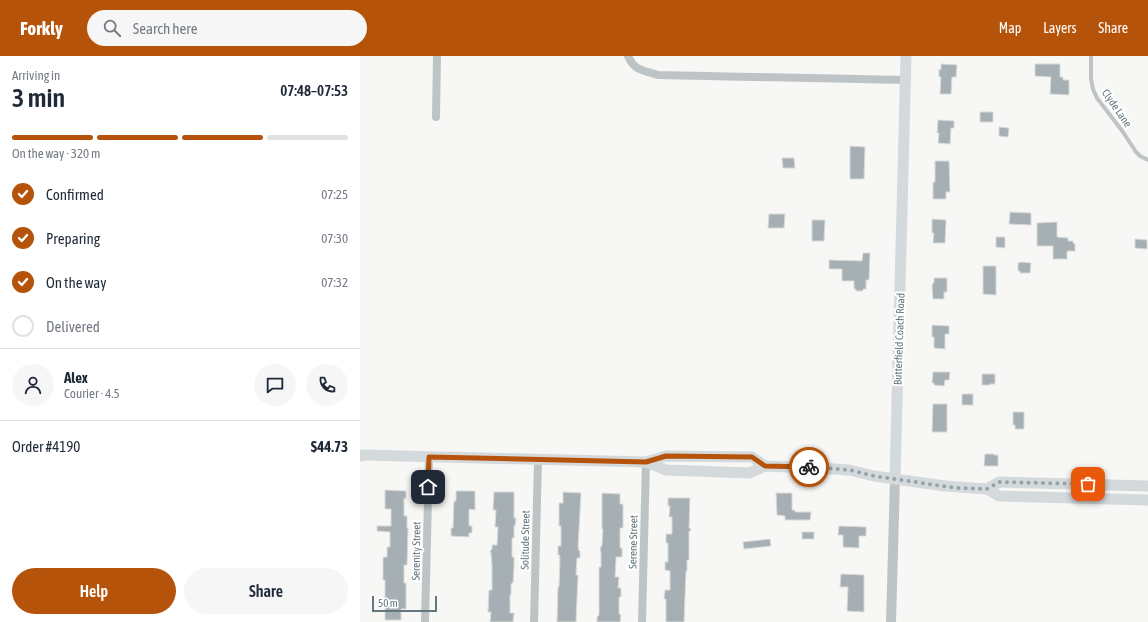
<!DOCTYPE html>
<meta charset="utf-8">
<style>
:root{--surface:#fff;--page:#f6f6f7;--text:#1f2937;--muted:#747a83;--line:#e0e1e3;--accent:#b45309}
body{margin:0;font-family:"Asap Condensed",sans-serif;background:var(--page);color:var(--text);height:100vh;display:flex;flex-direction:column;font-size:15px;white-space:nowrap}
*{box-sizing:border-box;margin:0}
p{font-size:13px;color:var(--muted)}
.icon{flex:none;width:22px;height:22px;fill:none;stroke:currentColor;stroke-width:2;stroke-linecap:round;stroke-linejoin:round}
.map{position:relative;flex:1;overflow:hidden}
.panel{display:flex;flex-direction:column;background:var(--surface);width:360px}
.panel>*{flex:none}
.scale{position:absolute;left:12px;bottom:10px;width:65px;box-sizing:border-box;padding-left:4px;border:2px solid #64767e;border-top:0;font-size:11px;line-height:14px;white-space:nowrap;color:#64767e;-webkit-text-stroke:3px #fff;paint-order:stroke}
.pin{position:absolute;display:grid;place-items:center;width:34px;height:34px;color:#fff;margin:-17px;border-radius:8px;box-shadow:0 2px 6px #0006}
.courier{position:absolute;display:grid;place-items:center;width:40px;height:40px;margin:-20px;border:3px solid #b45309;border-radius:50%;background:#fff;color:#222;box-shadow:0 1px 5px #0007}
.head em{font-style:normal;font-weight:600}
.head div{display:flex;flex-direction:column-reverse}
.head{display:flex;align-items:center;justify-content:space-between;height:68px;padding:0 12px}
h1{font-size:26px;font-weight:600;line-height:30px}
.bar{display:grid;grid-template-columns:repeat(4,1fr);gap:6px 4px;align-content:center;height:48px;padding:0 12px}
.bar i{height:5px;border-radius:3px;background:var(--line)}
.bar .active{background:var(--accent)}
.bar p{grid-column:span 4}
.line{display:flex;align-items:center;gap:10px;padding:0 12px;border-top:1px solid var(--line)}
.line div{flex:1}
.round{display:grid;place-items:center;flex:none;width:42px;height:42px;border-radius:21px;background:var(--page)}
ol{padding:0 12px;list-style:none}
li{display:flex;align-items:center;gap:12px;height:44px}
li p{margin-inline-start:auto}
li .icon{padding:4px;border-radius:50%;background:var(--accent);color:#fff;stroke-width:4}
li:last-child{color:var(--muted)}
li i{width:22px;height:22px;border:2px solid var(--line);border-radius:50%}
.action{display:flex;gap:8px;margin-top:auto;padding:8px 12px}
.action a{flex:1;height:46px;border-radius:24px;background:var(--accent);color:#fff;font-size:16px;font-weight:600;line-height:46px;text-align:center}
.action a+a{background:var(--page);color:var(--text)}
header{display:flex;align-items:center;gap:24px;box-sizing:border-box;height:56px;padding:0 20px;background:var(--accent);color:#fff}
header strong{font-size:19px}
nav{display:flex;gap:22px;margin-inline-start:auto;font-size:14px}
.search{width:280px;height:36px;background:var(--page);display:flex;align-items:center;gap:10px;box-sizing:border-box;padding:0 14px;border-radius:22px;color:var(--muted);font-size:15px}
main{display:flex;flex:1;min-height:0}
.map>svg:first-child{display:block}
</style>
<header>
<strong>Forkly</strong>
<div class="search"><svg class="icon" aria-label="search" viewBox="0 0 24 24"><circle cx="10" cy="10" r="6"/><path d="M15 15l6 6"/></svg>Search here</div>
<nav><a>Map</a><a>Layers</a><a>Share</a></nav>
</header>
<main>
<section class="panel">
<div class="head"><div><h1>3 min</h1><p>Arriving in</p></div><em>07:48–07:53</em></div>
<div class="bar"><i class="active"></i><i class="active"></i><i class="active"></i><i></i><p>On the way · 320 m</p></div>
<ol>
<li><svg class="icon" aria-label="check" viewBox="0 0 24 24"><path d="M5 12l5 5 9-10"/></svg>Confirmed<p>07:25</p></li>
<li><svg class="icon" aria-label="check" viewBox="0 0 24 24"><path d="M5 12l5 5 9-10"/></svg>Preparing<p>07:30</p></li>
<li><svg class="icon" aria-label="check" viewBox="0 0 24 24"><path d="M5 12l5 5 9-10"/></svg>On the way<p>07:32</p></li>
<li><i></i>Delivered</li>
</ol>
<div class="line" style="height:72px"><a class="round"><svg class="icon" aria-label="person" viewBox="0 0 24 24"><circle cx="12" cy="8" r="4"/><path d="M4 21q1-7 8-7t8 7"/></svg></a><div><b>Alex</b><p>Courier · 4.5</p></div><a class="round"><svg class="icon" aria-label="chat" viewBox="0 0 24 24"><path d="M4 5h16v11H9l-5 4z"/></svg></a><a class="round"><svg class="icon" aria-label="phone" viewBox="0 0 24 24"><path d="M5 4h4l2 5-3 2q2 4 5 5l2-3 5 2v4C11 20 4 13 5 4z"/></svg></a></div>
<div class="line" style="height:52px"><div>Order #4190</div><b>$44.73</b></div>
<div class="action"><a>Help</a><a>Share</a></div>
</section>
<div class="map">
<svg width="788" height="566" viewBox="0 0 788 566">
<rect width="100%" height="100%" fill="#f7f7f5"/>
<g fill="#a6b0b4" stroke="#d9d9d7">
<path d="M581,8L597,9L596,21H592L591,38H580L581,21H579V13L581,14Z"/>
<path d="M675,8H700V21H703V24H709V39L690,38L691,21L675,20Z"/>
<rect x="620" y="56" width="13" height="10"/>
<path d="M578,64L594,65V72H591L590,88L578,87L579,77H577Z"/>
<path d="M639,71L649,72L648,81L639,80Z"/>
<path d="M490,90L505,91L504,123H490Z"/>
<path d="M422,102H434L435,112H423Z"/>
<path d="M575,105H589L590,136H586V143H573V126H575Z"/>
<path d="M650,156L671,157V169L649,168Z"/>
<path d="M409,158H425L424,172H408Z"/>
<path d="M572,163L586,164L585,187H573L574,177H572Z"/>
<path d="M452,164H465L464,185H452Z"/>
<path d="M697,166V181L708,182V185H713V187L715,188V195H707V203H693V190H677V167Z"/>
<path d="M636,181H645V192L636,191Z"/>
<path d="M775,183L787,184V193L775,192Z"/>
<path d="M503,197H510L509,224H506V233H503V235H496V233H494V225H482V213H469V204L502,205Z"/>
<path d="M661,206L671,207L670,217H660V215H658V207Z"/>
<path d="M623,210H636V239L623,238Z"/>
<path d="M574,222H587V236H584V243H573L572,230L573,227H574Z"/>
<path d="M572,269L589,270V278H585V293L574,292V281H572Z"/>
<path d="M573,316H590L589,324H585L584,330L574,329V327H572Z"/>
<path d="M622,318H635V328H630V329H622Z"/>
<rect x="602" y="338" width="11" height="11"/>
<path d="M573,348H587V376H572Z"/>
<path d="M653,356H664V373H655V369H653Z"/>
<path d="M625,398H634V399H638V410H624Z"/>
<path d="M25,434L46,435V443L44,442V460H47V472H48L47,509H44V527H46V553H41V564H25V524H23V501H27V491H30V476L17,475V470H31V453H25Z"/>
<path d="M96,435H115V454L109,453V470H112V477H109V481L91,480V472H93L94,445H96Z"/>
<path d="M134,436H154V462H156L155,470H154V482H152V501H154V510L153,527H152L151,529V539H150V557H154L153,566H130L131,556H128L129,534H132V509L131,497L130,495L132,493V489H137L138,471H135L136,454H133Z"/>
<path d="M203,436L221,437L218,491L219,495H220V502H217L216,519H218L216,566H197L198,531H199L200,502H199L200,499H198V490H201V470H199V447H203Z"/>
<path d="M242,437L260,438V448H263V472H260V492H262V501H256V504L255,521H259L258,532H261V541H259V558L261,559L260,566H237V561L239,559V511H241V496L240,493L242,489L243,473H242Z"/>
<path d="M416,437H432V454H435V456H451L450,464H425V460L417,459Z"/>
<path d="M308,442H330L329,472L331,473L329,476V504H327V515H326L324,566H306V543H304L305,534H310V515L305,514V506H308V487H306V478H312V461H309L310,450H308Z"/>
<path d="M479,470L506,471V480H499V492L483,491V479H478Z"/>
<rect x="442" y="476" width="12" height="7"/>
<path d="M410,483L411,490L384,493L383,486Z"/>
<path d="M481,518L504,519V556L487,555L488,531H480Z"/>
</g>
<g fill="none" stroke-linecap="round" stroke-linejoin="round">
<path stroke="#bec4c6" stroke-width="4" d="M731,0V23L733,33L737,42L763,76L776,96L780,100L788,104"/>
<g stroke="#bec4c6" stroke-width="8">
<path d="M268,0C274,15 284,14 298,19L546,24"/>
<path d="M76,61L77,0"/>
<path d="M65,566L69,401"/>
<path d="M174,566L178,404"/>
<path d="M282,566L286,406"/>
</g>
<path stroke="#bec4c6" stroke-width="10" d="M531,566L535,423"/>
<g stroke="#d4d9db" stroke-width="11">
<path d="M0,400L3,399L286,406L306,400L392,401L405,410"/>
<path d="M286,406L306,414L389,417L405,410L474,413L489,414L514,420L585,430L627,433L639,440L788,444"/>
<path d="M535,423L546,0"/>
<path d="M627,433L639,426L788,430"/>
</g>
</g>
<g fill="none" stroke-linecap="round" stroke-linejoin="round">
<path stroke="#97a3a8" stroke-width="4" stroke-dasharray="0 7.2" d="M449,411L490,414L514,420L596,432L627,433L639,426L728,428"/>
<path stroke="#b45309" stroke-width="5" d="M68,431L69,401L286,406L306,400L392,401L405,410L449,411"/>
</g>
<g text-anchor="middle" stroke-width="4" stroke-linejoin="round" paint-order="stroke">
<g font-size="11" fill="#64767e" stroke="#fff">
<text transform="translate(757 52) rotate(55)" y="4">Clyde Lane</text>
<text transform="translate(539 283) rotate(-88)" y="4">Butterfield Coach Road</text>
<text transform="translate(165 484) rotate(-89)" y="4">Solitude Street</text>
<text transform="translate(273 486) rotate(-89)" y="4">Serene Street</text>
<text transform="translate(56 495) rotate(-89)" y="4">Serenity Street</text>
</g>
</g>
</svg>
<div class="scale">50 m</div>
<div class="pin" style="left:728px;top:428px;background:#ea580c"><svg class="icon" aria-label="bag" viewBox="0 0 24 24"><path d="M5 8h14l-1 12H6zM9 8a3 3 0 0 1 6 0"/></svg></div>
<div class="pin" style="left:68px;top:431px;background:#1f2937"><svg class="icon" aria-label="home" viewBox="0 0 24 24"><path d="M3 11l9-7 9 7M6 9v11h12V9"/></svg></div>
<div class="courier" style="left:449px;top:411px"><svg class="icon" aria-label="bike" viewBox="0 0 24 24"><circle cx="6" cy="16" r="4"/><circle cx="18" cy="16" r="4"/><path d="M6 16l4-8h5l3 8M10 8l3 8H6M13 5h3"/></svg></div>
</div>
</main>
